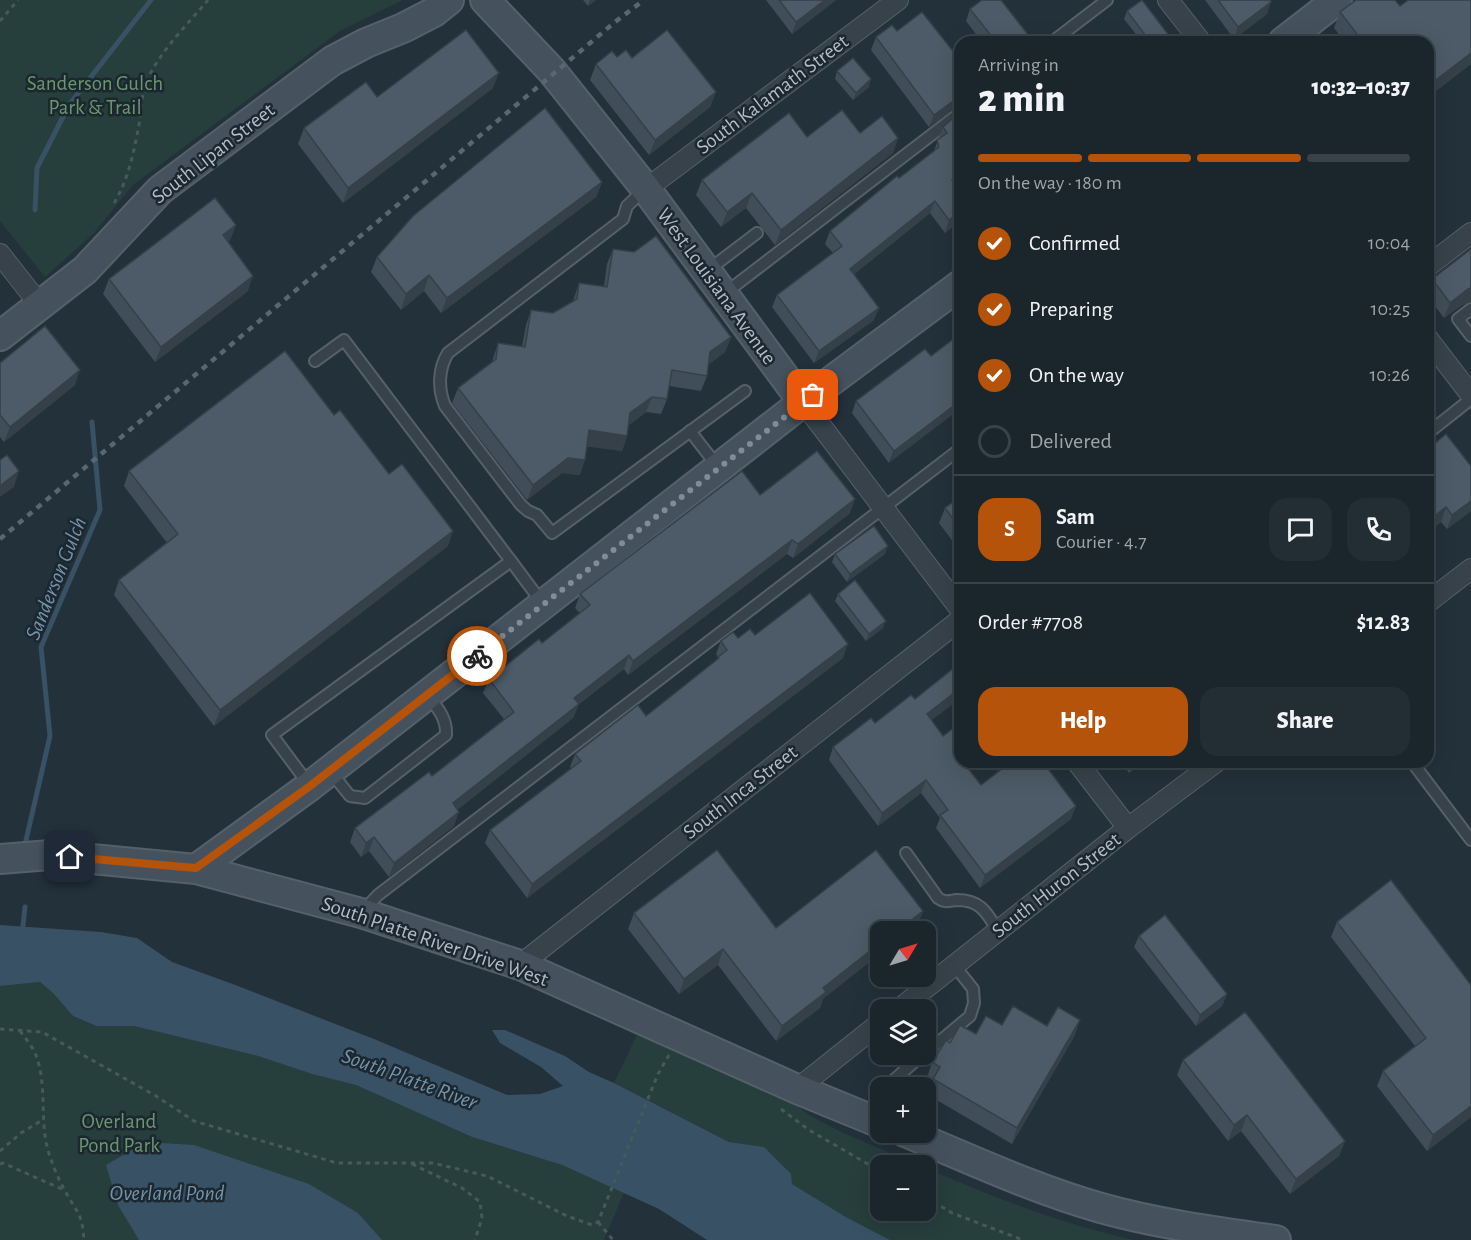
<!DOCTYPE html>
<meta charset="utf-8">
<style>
:root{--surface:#1a252c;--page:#232d34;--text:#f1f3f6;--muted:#9fa5a9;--line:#384248;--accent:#b45309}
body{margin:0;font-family:"Alegreya Sans",sans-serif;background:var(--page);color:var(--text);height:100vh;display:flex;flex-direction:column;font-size:22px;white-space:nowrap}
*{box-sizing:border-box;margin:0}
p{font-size:20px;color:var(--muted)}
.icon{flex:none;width:33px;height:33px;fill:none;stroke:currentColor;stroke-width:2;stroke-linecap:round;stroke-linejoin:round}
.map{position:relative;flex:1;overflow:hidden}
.panel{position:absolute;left:954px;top:36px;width:480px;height:732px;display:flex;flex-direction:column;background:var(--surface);border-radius:18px;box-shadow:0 6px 24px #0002,0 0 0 2px var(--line)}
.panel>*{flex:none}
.needle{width:39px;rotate:52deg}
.buttons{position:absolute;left:870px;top:921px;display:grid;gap:12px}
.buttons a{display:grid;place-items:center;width:66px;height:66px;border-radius:12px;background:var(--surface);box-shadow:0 6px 24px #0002,0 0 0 2px var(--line);font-size:30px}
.pin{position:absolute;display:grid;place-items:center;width:51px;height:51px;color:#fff;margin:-26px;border-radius:12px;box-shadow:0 3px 9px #0006}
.courier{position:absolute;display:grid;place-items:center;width:60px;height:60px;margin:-30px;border:4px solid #b45309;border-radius:50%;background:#fff;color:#222;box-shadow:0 2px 8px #0007}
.summary em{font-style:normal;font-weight:800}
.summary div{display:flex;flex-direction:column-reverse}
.summary{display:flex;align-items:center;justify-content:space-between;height:102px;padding:0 24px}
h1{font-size:39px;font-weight:800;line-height:45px}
.bar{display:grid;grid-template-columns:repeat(4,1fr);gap:9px 6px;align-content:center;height:72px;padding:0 24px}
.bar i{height:8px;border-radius:4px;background:var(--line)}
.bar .active{background:var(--accent)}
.bar p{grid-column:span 4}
.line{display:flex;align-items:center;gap:15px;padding:0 24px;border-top:2px solid var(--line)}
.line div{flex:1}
.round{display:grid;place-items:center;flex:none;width:63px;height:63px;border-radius:18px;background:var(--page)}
ol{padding:0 24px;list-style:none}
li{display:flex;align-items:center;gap:18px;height:66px}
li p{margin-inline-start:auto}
li .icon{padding:6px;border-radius:50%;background:var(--accent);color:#fff;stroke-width:4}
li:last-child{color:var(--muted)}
li i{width:33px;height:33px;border:3px solid var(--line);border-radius:50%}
.action{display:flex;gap:12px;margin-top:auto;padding:12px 24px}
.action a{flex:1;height:69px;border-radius:18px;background:var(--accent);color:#fff;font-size:24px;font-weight:800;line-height:69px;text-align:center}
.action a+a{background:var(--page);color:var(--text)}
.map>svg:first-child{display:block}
</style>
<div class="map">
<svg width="1471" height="1240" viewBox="0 0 1471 1240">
<rect width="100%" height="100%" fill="#23313b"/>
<g fill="#263e3c">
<path d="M0,0H403L340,31L133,185L94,233L45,277L0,221Z"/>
<path d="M40,982L53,993L73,1016L95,1026H134L258,1056L312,1074L356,1085L472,1137L562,1165L624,1193L604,1240H0V986Z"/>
<path d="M641,1026L772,1087L809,1115L843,1133L919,1165L880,1166V1210H926V1168C993,1197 1061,1224 1134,1240H890L846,1217L792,1184L764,1148L729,1142L614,1083Z"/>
</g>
<g fill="#385164">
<path d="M0,925L101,932L137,938L172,962L230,983L374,1039L507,1095L540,1094L563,1086L541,1067L500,1043L492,1030H505L565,1056L589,1072L614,1083L729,1142L764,1147L791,1174L792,1184L846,1217L890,1240H707L659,1209L562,1165L472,1137L356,1085L312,1074L258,1056L134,1026H96L73,1016L53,993L40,982L0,986Z"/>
<path d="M146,1142L194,1145L309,1184L358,1213L382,1240H139L118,1205L106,1165Z"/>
</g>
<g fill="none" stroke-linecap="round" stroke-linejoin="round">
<g stroke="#385164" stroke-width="5">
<path d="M35,210L37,168L69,105L151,0"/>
<path d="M24,849L50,736L41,647L100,510L92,422"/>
<path d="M22,935L25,907"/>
</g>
<defs>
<g id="lane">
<path d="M1052,42L1107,0"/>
<path d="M645,189L627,206L623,219L448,353C438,369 438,389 445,406L521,505L528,511L537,515L552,533L745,391"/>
<path d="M707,271L757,233"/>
<path d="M724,294L960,113"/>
<path d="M1471,309L1458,319L1471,336"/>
<path d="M315,361L344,340L511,561"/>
<path d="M690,431L718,467"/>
<path d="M1428,433L1471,399"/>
<path d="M1412,762L1471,840"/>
<path d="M330,771L350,796L365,798L446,735C447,719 438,708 428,696"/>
<path d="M310,786L272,735L511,561L543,604"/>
<path d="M906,853L938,898C945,903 948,901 957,900C981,900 987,913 998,931"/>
<path d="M363,911L378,895L960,449"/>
<path d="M926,1053L970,1016L974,1003L973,989L954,965"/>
<path d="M885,1088L923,1054"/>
<path d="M872,1117L880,1092"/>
</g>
<g id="street">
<path d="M1168,0L1201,42"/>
<path d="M646,189L898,0"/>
<path d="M0,254L40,305"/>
<path d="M1428,266L1471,233"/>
<path d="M1428,339L1471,395"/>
<path d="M803,402L960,609"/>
<path d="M1428,602L1471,569"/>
<path d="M1077,762L1128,828"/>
<path d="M520,965L960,620"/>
<path d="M898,1010L1128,828L1216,762"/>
<path d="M797,1089L880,1023"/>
</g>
<g id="secondary">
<path d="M485,0L552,71L646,189L803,402"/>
<path d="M1283,42L1337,0"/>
<path d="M0,336L85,270L160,190L332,61L366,43L403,28L434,12L449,0"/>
<path d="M0,859L50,855L196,869L361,913L520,965L797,1089L880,1123"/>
<path d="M196,869L310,786L803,402L960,285"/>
<path d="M905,1132C970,1159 1034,1189 1101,1208C1158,1224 1218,1232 1276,1240"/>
</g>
</defs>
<use href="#lane" stroke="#556069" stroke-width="14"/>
<use href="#street" stroke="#556069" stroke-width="22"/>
<use href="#secondary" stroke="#556069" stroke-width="32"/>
<g stroke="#455a59" stroke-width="3" stroke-dasharray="4.5 4.5" stroke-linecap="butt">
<path d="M0,21L18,0"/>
<path d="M114,203C129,179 135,147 140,119C141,108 142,96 145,86C155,56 188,24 208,0"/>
<path d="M0,1029L42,1032L156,1096L194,1121L337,1163H433L487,1176L567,1216L592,1225L598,1222L658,1074L669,1055"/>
<path d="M20,1031C26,1039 34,1048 37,1058C48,1091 38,1127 51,1159C54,1169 59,1180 64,1189C76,1212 82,1211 84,1240"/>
<path d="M781,1109L809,1130L880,1171"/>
<path d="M0,1151L21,1133L44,1119"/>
<path d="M0,1164L3,1163L64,1190"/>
<path d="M412,1164L462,1188L480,1202L482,1218L475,1240"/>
<path d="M926,1197L952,1213L1023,1240"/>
<path d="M598,1222L613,1240"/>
</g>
<use href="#lane" stroke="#37424b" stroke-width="10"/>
<use href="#street" stroke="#37424b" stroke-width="20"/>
<use href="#secondary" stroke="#45525e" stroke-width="28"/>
<path stroke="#596772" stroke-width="4.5" stroke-dasharray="6 6" stroke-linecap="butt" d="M0,539L615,22L644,0"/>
</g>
<g fill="#414e59">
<path d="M583,0H596L588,6Z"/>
<path d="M766,0H836L792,34Z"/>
<path d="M1205,0H1270L1267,14L1234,39Z"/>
<path d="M1400,6L1471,64L1428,97V42H1345L1334,28L1340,12Z"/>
<path d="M970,9L1033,42H982L966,21Z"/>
<path d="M1127,11L1174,42H1142L1124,19Z"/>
<path d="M897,31L960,60V106H958L929,127L871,50L876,37Z"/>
<path d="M617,57L632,58L716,92L710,107L649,155L590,80L596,64Z"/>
<path d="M837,71L869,87L853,100L835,79Z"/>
<path d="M493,88L343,203L298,144L304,128L377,97Z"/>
<path d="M960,112L956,186L960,191V221L945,233L930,213L854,274L874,320L814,363L772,307L777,295L833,253L825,244L830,231L933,153L943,127Z"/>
<path d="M860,133L898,138L893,153L775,245L746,208L721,227L696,195L702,180L807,137Z"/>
<path d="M602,182L596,197L441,313L424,291L401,310L371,272L377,257Z"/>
<path d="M236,225L230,240L228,242L248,291L155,362L103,294L109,279Z"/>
<path d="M613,249L731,337L725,352L708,365L707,376L701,391L669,386L667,399L661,414L646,412L629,425L627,436L622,451L587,446L580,475L562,473L527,500L452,403L458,388L492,362L498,343L522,346L526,325L531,310L553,313L573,301L579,283L604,286L607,264Z"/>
<path d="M1471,249V302L1462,305L1444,318L1428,297V290L1432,279Z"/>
<path d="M931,356L889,463L852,413L856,401Z"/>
<path d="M0,363L75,385L4,442L0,437Z"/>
<path d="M334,415L389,474L448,546L214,726L114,595L119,580L167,543L124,486L129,471Z"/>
<path d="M1428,449L1471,466V511L1447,529L1441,522L1428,532Z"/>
<path d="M960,458V468L958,465Z"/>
<path d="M760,495L850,513L793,558L787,554L628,675L624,669L579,704L573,718L457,810L454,826L389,877L369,851L361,857L350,842L355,828L432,776L504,719L483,693L489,679L542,643L580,613L575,608L580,594Z"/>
<path d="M960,497V551L939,523L945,508Z"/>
<path d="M835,554H885L847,582L832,562Z"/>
<path d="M838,594L883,628L866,641L835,601Z"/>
<path d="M755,635L843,658L527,898L485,843L490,830L571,769L570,767L575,754L646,716L717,660L718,657L716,654L721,641Z"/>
<path d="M960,663V711L954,703L931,720L981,785L1071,819L980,888L936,828L940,818L921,793L878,826L829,760L833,747L915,699Z"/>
<path d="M1121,762H1143L1129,773Z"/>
<path d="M923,911L917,926L910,932H880L823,999L820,1008L776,1041L718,965L679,994L628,929L634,913L776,928Z"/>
<path d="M1337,922L1471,985V1117L1427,1151L1377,1086L1383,1071L1415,1046L1331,937Z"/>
<path d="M1139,936L1227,994L1222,1006L1196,1026L1134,947Z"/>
<path d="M1002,1025L1047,1026L1075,1035L1012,1144L928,1095L933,1081L927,1078L932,1062L950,1043Z"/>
<path d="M1183,1060L1345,1141L1339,1156L1290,1194L1241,1131L1228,1141L1177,1075Z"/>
</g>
<g fill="#354048">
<path d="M590,0H596L588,6Z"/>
<path d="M825,0H836L792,34L796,22Z"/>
<path d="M1271,2L1267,14L1234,39L1238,27Z"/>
<path d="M1471,53V64L1428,97V86Z"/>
<path d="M499,73L493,88L343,203L348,188Z"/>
<path d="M871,79L869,87L853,100L856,93Z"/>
<path d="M716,92L710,107L649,155L655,140Z"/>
<path d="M960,96V101L958,106L929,127L934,115Z"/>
<path d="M898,138L893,153L775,245L781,230Z"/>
<path d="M960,174V183L947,192L952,180Z"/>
<path d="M602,182L596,197L441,313L447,298Z"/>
<path d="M752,193L746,208L721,227L727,212Z"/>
<path d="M935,201L930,213L846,281L850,269Z"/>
<path d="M960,212V221L945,233L949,220Z"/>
<path d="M236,225L230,240L217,251L223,235Z"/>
<path d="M429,275L424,291L401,310L406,294Z"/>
<path d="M253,276L248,291L155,362L161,347Z"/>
<path d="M1471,288V302L1462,305L1444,318L1450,303L1468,289Z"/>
<path d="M879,308L874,320L814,363L819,351Z"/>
<path d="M731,337L725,352L705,367L710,352Z"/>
<path d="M80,370L75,385L4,442L10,427Z"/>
<path d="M652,397L646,412L625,428L630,413Z"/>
<path d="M960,401V409L889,463L894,451Z"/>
<path d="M589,430L627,436L622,451L583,446Z"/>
<path d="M568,458L585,460L580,475L562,473L527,500L533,485Z"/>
<path d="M19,471L14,487L0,497V486Z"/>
<path d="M855,499L850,513L793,558L798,544Z"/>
<path d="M1471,501V511L1447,529L1452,515Z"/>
<path d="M1446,507L1441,522L1428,532V521Z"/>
<path d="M453,531L448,546L214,726L220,710Z"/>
<path d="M792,540L787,554L628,675L633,661Z"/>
<path d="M888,546L885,554L847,582L850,574Z"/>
<path d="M886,621L883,628L866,641L869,634Z"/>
<path d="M848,644L843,658L527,898L532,884Z"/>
<path d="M629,655L624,669L568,712L574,698Z"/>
<path d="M958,690L954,703L922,728L927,714Z"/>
<path d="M579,704L573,718L448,817L453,803Z"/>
<path d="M1133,762H1143L1129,773Z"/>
<path d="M926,780L921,793L878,826L882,813Z"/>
<path d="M1076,806L1071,819L980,888L985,875Z"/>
<path d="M459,812L454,826L389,877L394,863Z"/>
<path d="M374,837L369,851L361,857L366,843Z"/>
<path d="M923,911L917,926L910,932H896Z"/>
<path d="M880,943V954L823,999L820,1008L776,1041L782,1026L823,988Z"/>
<path d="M723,949L718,965L679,994L684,979Z"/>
<path d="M1227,994L1222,1006L1196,1026L1200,1015Z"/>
<path d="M1080,1020L1075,1035L1012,1144L1017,1128Z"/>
<path d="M1471,1106V1117L1427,1151L1433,1135Z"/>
<path d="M1247,1115L1241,1131L1228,1141L1234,1125Z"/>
<path d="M1345,1141L1339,1156L1290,1194L1296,1179Z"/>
</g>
<g fill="#4c5b67" stroke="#354048" stroke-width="1.5">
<path d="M779,0H825L796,22Z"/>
<path d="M982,0H1001L1033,41L996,42L970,9Z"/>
<path d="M1142,0L1174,42H1146L1149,40L1127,11Z"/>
<path d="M1218,0H1270L1271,2L1238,27Z"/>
<path d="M1356,0H1395L1400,6L1408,0H1471V53L1428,86V42H1363L1340,12Z"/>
<path d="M922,12L960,60V96L934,115L876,37L892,25L897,31Z"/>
<path d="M466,30L499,73L348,188L304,128L366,82L377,97Z"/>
<path d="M667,30L716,92L655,140L596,64L612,51L617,57L626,50L632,58Z"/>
<path d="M853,58L871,79L856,93L837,71Z"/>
<path d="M545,108L602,182L447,298L429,275L406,294L377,257L413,216Z"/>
<path d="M842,110L860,133L882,116L898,138L781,230L752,193L727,212L702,180L789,113L807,137Z"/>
<path d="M960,112V174L952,180L960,191V212L949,220L935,201L850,269L879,308L819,351L777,295L842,246L830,231L897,176L899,178L939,147L937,140L947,133L943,127Z"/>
<path d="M215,198L236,225L223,235L253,276L161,347L109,279Z"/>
<path d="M656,236L731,337L710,352L707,376L672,370L667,399L652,397L630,413L627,436L589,430L585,460L568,458L533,485L458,388L496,359L498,343L525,347L531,310L553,313L577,299L579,283L607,287L613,249L634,252Z"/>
<path d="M1471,249V288L1468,289L1450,303L1432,279Z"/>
<path d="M45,326L80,370L10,427L0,415V363Z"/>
<path d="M960,334V401L894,451L856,401L925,349L931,356Z"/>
<path d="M285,351L334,415L340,410L389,474L402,464L453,531L220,710L119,580L178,534L129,471Z"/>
<path d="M1446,434L1471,466V501L1452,515L1446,507L1428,521V449Z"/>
<path d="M817,451L855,499L798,544L792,540L633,661L629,655L574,698L579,704L453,803L459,812L394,863L374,837L366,843L355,828L429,772L432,776L514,712L489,679L539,639L542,643L590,605L580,594L742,471L760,495Z"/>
<path d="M7,455L19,471L0,486V460Z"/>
<path d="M960,497V528L945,508Z"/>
<path d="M874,526L888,546L850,574L835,554Z"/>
<path d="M855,580L886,621L869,634L838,594Z"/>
<path d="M810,593L848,644L532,884L490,830L581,761L575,754L638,705L646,716L719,658L718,657L727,650L721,641L733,632L738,638L750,629L755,635Z"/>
<path d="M960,663V692L958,690L927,714L943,736L960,723V762H963L981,785L1011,762H1043L1076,806L985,875L940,815L948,810L926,780L882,813L833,747L871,718L875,723L911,695L915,699Z"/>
<path d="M717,850L776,928L876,850L923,911L896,932H880V943L823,988L826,992L782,1026L723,949L684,979L634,913Z"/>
<path d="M1391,880L1471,985V1106L1433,1135L1383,1071L1426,1038L1337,922Z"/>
<path d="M1165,915L1227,994L1200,1015L1139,936Z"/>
<path d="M1013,1006L1047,1026L1058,1007L1080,1020L1017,1128L933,1079L940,1067L932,1062L946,1040L950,1043L960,1025L976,1034L986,1016L1002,1025Z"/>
<path d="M1245,1012L1345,1141L1296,1179L1247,1115L1234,1125L1183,1060Z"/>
</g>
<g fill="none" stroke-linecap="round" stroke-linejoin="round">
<path stroke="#808c96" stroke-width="6" stroke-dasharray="0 10.8" d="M477,656L813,395"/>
<path stroke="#b45309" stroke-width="8" d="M70,857L196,868L310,786L477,656"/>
</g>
<g text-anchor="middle" stroke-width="5" stroke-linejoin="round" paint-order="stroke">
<g font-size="21" fill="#69976d" stroke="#1c2730">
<text x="95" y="90">Sanderson Gulch<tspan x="95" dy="24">Park &amp; Trail</tspan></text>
<text x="119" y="1128">Overland<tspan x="119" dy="24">Pond Park</tspan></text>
</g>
<g font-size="21" fill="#b2bdc7" stroke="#1c2730">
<text transform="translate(772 94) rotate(-37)" y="7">South Kalamath Street</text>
<text transform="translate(213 153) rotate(-38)" y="7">South Lipan Street</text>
<text transform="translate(717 286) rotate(54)" y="7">West Louisiana Avenue</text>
<text transform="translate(740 792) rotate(-38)" y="7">South Inca Street</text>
<text transform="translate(1056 885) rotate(-38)" y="7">South Huron Street</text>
<text transform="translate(435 941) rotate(19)" y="7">South Platte River Drive West</text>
</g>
<g font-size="22" font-style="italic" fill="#7293aa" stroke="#1c2730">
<text transform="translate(55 578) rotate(-68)" y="8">Sanderson Gulch</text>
<text transform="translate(410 1078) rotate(20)" y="8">South Platte River</text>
<text x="167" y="1200">Overland Pond</text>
</g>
</g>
</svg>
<div class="buttons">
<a><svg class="needle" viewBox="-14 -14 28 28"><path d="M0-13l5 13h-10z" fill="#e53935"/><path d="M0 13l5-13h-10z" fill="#9fa5a9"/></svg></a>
<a><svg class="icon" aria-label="layers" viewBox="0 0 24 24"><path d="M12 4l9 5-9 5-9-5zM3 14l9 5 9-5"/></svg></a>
<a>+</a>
<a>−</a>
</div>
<div class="pin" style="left:813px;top:395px;background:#ea580c"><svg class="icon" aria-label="bag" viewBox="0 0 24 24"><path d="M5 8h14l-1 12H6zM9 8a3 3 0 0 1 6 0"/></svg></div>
<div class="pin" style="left:70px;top:857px;background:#1f2937"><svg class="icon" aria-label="home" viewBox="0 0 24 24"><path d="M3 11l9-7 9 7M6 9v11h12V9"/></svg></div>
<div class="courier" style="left:477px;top:656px"><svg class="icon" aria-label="bike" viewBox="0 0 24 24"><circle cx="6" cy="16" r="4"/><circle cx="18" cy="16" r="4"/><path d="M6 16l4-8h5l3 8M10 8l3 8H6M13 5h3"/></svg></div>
<section class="panel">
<div class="summary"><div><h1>2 min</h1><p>Arriving in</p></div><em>10:32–10:37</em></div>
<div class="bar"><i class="active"></i><i class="active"></i><i class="active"></i><i></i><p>On the way · 180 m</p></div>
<ol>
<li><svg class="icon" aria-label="check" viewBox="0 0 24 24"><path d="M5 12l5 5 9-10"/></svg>Confirmed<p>10:04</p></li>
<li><svg class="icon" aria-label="check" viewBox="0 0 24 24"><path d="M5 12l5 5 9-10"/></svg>Preparing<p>10:25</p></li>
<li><svg class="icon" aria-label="check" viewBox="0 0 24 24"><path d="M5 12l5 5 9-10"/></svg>On the way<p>10:26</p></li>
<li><i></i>Delivered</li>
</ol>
<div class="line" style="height:108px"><b class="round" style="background:var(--accent);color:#fff">S</b><div><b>Sam</b><p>Courier · 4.7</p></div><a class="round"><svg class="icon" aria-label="chat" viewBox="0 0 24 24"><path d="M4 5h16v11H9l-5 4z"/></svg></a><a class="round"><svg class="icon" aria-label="phone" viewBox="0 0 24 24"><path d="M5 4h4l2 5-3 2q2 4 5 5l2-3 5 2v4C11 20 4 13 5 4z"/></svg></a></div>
<div class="line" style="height:78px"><div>Order #7708</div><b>$12.83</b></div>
<div class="action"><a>Help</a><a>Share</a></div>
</section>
</div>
